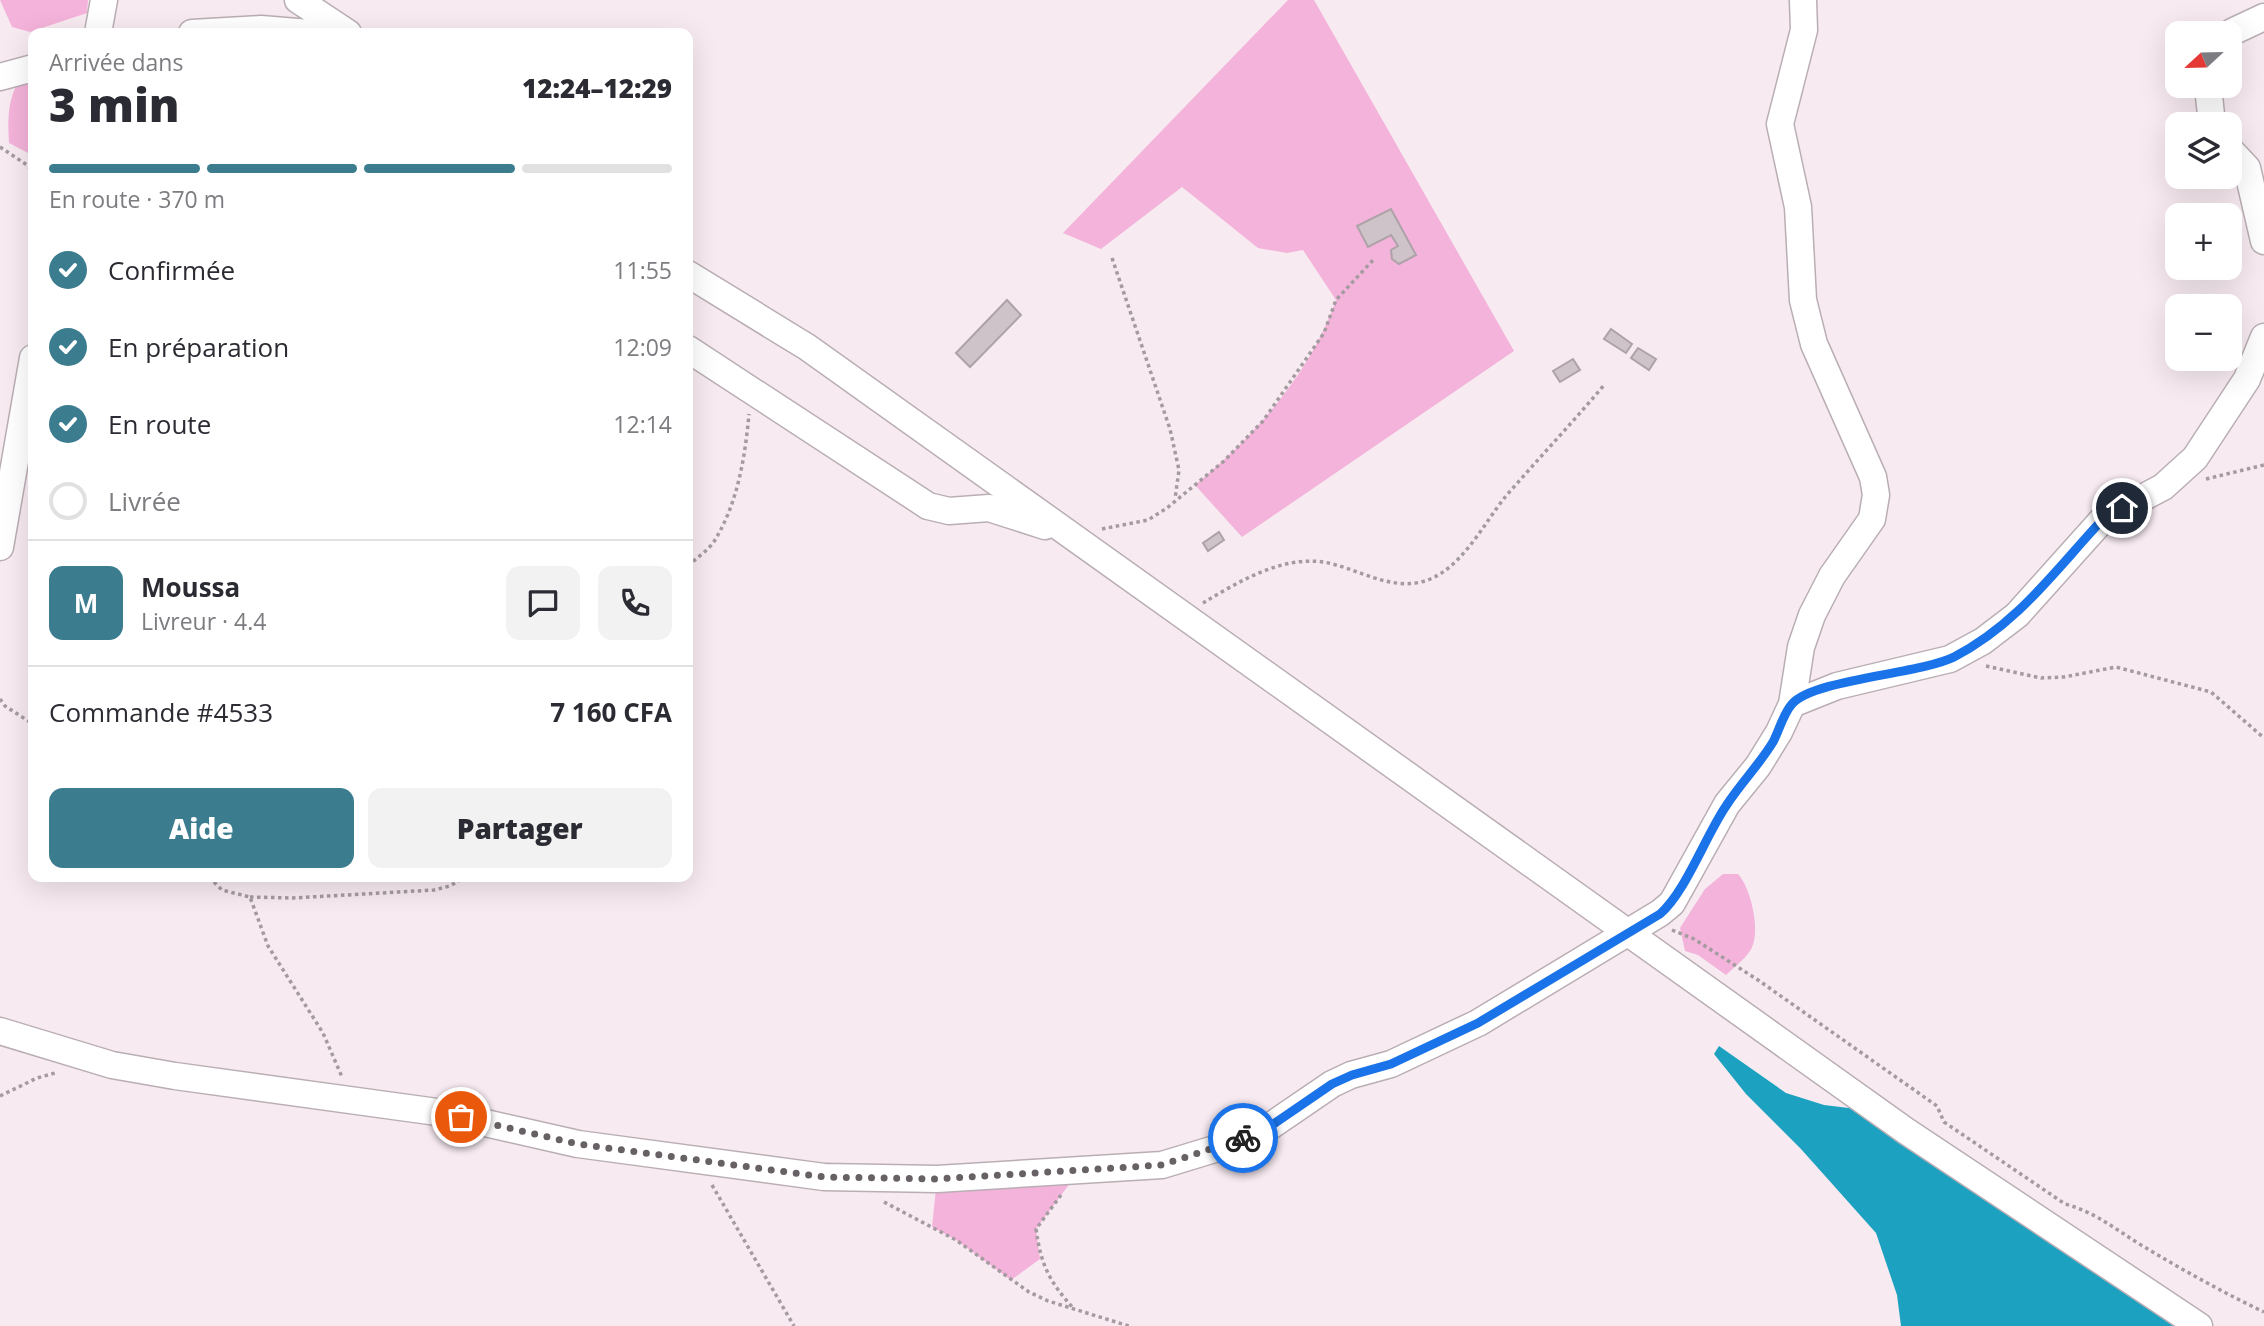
<!DOCTYPE html>
<html lang="fr">
<meta charset="utf-8">
<style>
:root{--surface:#fff;--page:#f2f2f3;--text:#2b2b33;--muted:#7c7c81;--line:#e1e1e2;--accent:#3b7d8f}
body{margin:0;font-family:"Open Sans",sans-serif;background:var(--page);color:var(--text);height:100vh;display:flex;flex-direction:column;font-size:26px;white-space:nowrap}
*{box-sizing:border-box;margin:0}
p{font-size:23px;color:var(--muted)}
.icon{flex:none;width:38px;height:38px;fill:none;stroke:currentColor;stroke-width:2;stroke-linecap:round;stroke-linejoin:round}
.map{position:relative;flex:1;overflow:hidden}
.drawer{position:absolute;left:28px;top:28px;width:665px;height:854px;display:flex;flex-direction:column;background:var(--surface);border-radius:14px;box-shadow:0 7px 28px #0002}
.drawer>*{flex:none}
.needle{width:46px;rotate:248deg}
.buttons{position:absolute;left:2165px;top:21px;display:grid;gap:14px}
.buttons a{display:grid;place-items:center;width:77px;height:77px;border-radius:14px;background:var(--surface);box-shadow:0 7px 28px #0002;font-size:35px}
.pin{position:absolute;display:grid;place-items:center;width:60px;height:60px;color:#fff;margin:-30px;border:4px solid #fff;border-radius:50%;box-shadow:0 2px 7px #0007}
.courier{position:absolute;display:grid;place-items:center;width:70px;height:70px;margin:-35px;border:5px solid #1a73e8;border-radius:50%;background:#fff;color:#222;box-shadow:0 2px 9px #0007}
.summary em{font-style:normal;font-weight:800}
.summary div{display:flex;flex-direction:column-reverse}
.summary{display:flex;align-items:center;justify-content:space-between;height:119px;padding:0 21px}
h1{font-size:46px;font-weight:800;line-height:52px}
.bar{display:grid;grid-template-columns:repeat(4,1fr);gap:10px 7px;align-content:center;height:84px;padding:0 21px}
.bar i{height:9px;border-radius:5px;background:var(--line)}
.bar .selected{background:var(--accent)}
.bar p{grid-column:span 4}
.line{display:flex;align-items:center;gap:18px;padding:0 21px;border-top:2px solid var(--line)}
.line div{flex:1}
.round{display:grid;place-items:center;flex:none;width:74px;height:74px;border-radius:14px;background:var(--page)}
ol{padding:0 21px;list-style:none}
li{display:flex;align-items:center;gap:21px;height:77px}
li p{margin-inline-start:auto}
li .icon{padding:7px;border-radius:50%;background:var(--accent);color:#fff;stroke-width:4}
li:last-child{color:var(--muted)}
li i{width:38px;height:38px;border:4px solid var(--line);border-radius:50%}
.cta{display:flex;gap:14px;margin-top:auto;padding:14px 21px}
.cta a{flex:1;height:80px;border-radius:14px;background:var(--accent);color:#fff;font-size:28px;font-weight:800;line-height:80px;text-align:center}
.cta a+a{background:var(--page);color:var(--text)}
.map>svg:first-child{display:block}
</style>
<div class="map">
<svg width="2264" height="1326" viewBox="0 0 2264 1326">
<rect width="100%" height="100%" fill="#f7eaf1"/>
<g fill="#f4b3da">
<path d="M0,0H88L87,13L30,32L12,27Z"/>
<path d="M1288,0H1314L1514,351L1242,537L1195,485C1255,436 1310,374 1336,300L1303,250L1287,253L1258,248L1182,187L1101,249L1063,233Z"/>
<path d="M33,78V160L28,153L9,143C8,122 7,106 16,86Z"/>
<path d="M1723,874H1738C1751,888 1762,934 1750,951C1744,960 1734,967 1726,975L1698,955L1685,951L1680,928L1705,889Z"/>
<path d="M1079,1171L1036,1229L1040,1259L1011,1280L956,1240L932,1227L937,1179Z"/>
</g>
<path fill="#1ca2c0" d="M1719,1046L1786,1093L1824,1105L1857,1109L2174,1326H1901L1897,1295L1876,1233L1801,1149L1746,1094L1714,1054Z"/>
<g fill="#cfc3ca" stroke="#aea2a9" stroke-width="2">
<path d="M1391,209L1416,255L1399,264L1392,259L1391,250L1398,246L1391,235L1368,247L1357,226Z"/>
<path d="M1007,300L1021,315L970,367L956,353Z"/>
<path d="M1611,329L1632,344L1626,353L1604,339Z"/>
<path d="M1638,348L1656,359L1649,370L1631,358Z"/>
<path d="M1573,359L1580,370L1560,382L1553,371Z"/>
<path d="M1219,532L1224,540L1208,551L1203,543Z"/>
</g>
<g fill="none" stroke-linecap="round" stroke-linejoin="round">
<defs>
<g id="minor">
<path d="M298,0L348,33"/>
<path d="M98,33L104,0"/>
<path d="M192,33L261,29L309,33"/>
<path d="M2230,36L2232,32L2264,17"/>
<path d="M0,77L33,68"/>
<path d="M2211,86L2209,96L2212,124"/>
<path d="M2230,150L2247,168L2264,241"/>
<path d="M688,274L807,347L1906,1131L2199,1326"/>
<path d="M688,349L928,506L949,511L989,508L1045,526"/>
<path d="M0,547L33,358"/>
<path d="M1792,704L1837,686L1950,659L1983,641L2017,615L2104,518L2163,487L2195,458L2247,379L2264,337"/>
<path d="M0,1031L112,1065L175,1076L437,1112L578,1144L824,1177L937,1179L1162,1165L1231,1144L1272,1125L1332,1084L1351,1075L1391,1064L1478,1023L1660,913L1672,903L1727,804L1758,766L1779,732L1792,704L1801,647L1812,615L1832,576L1872,519L1876,495L1873,477L1814,344L1803,300L1798,207L1780,124L1804,30L1803,0"/>
</g>
</defs>
<use href="#minor" stroke="#baaeb5" stroke-width="29"/>
<g stroke="#a49ba0" stroke-width="3.5" stroke-dasharray="3.5 3.5" stroke-linecap="butt">
<path d="M0,147L27,165L33,172"/>
<path d="M1112,258L1170,429L1179,470L1175,499"/>
<path d="M2206,479L2264,465"/>
<path d="M1102,529L1148,520L1167,508L1224,461L1263,421L1324,333L1336,300L1374,259"/>
<path d="M688,566C696,558 709,550 715,540C738,502 745,457 749,414"/>
<path d="M1203,603C1238,582 1281,556 1323,562C1355,567 1387,590 1421,582C1460,573 1483,524 1506,496C1539,458 1573,422 1605,384"/>
<path d="M1986,666L2041,678L2064,677L2116,667L2211,692L2264,738"/>
<path d="M0,699L5,706L33,724"/>
<path d="M209,877L222,890L250,897L268,946L323,1033L342,1077"/>
<path d="M250,897L293,898L434,890L450,886L465,877"/>
<path d="M1672,930L1694,939L1758,980L1937,1106L1944,1122L2065,1204C2095,1212 2115,1229 2141,1245C2181,1269 2222,1292 2264,1312"/>
<path d="M0,1096L37,1078L55,1073"/>
<path d="M712,1185L794,1326"/>
<path d="M1061,1195L1036,1229C1041,1265 1049,1281 1073,1308"/>
<path d="M884,1202L956,1240L1029,1292L1048,1301L1129,1326"/>
</g>
<use href="#minor" stroke="#fff" stroke-width="26"/>
</g>
<g fill="none" stroke-linecap="round" stroke-linejoin="round">
<path stroke="#676064" stroke-width="7" stroke-dasharray="0 12.6" d="M461,1117L578,1144L824,1177L937,1179L1162,1165L1243,1138"/>
<path stroke="#1a73e8" stroke-width="9" d="M1243,1138L1272,1125L1332,1084L1352,1075L1391,1064L1478,1023L1660,914C1686,891 1705,837 1726,806C1740,784 1759,765 1773,742C1779,731 1783,714 1792,704C1814,679 1920,674 1954,657C2018,624 2056,569 2104,518L2122,508"/>
</g>
</svg>
<div class="buttons">
<a><svg class="needle" viewBox="-14 -14 28 28"><path d="M0-13l5 13h-10z" fill="#e53935"/><path d="M0 13l5-13h-10z" fill="#7c7c81"/></svg></a>
<a><svg class="icon" aria-label="layers" viewBox="0 0 24 24"><path d="M12 4l9 5-9 5-9-5zM3 14l9 5 9-5"/></svg></a>
<a>+</a>
<a>−</a>
</div>
<div class="pin" style="left:461px;top:1117px;background:#ea580c"><svg class="icon" aria-label="bag" viewBox="0 0 24 24"><path d="M5 8h14l-1 12H6zM9 8a3 3 0 0 1 6 0"/></svg></div>
<div class="pin" style="left:2122px;top:508px;background:#1f2937"><svg class="icon" aria-label="home" viewBox="0 0 24 24"><path d="M3 11l9-7 9 7M6 9v11h12V9"/></svg></div>
<div class="courier" style="left:1243px;top:1138px"><svg class="icon" aria-label="bike" viewBox="0 0 24 24"><circle cx="6" cy="16" r="4"/><circle cx="18" cy="16" r="4"/><path d="M6 16l4-8h5l3 8M10 8l3 8H6M13 5h3"/></svg></div>
<section class="drawer">
<div class="summary"><div><h1>3 min</h1><p>Arrivée dans</p></div><em>12:24–12:29</em></div>
<div class="bar"><i class="selected"></i><i class="selected"></i><i class="selected"></i><i></i><p>En route · 370 m</p></div>
<ol>
<li><svg class="icon" aria-label="check" viewBox="0 0 24 24"><path d="M5 12l5 5 9-10"/></svg>Confirmée<p>11:55</p></li>
<li><svg class="icon" aria-label="check" viewBox="0 0 24 24"><path d="M5 12l5 5 9-10"/></svg>En préparation<p>12:09</p></li>
<li><svg class="icon" aria-label="check" viewBox="0 0 24 24"><path d="M5 12l5 5 9-10"/></svg>En route<p>12:14</p></li>
<li><i></i>Livrée</li>
</ol>
<div class="line" style="height:126px"><b class="round" style="background:var(--accent);color:#fff">M</b><div><b>Moussa</b><p>Livreur · 4.4</p></div><a class="round"><svg class="icon" aria-label="chat" viewBox="0 0 24 24"><path d="M4 5h16v11H9l-5 4z"/></svg></a><a class="round"><svg class="icon" aria-label="phone" viewBox="0 0 24 24"><path d="M5 4h4l2 5-3 2q2 4 5 5l2-3 5 2v4C11 20 4 13 5 4z"/></svg></a></div>
<div class="line" style="height:91px"><div>Commande #4533</div><b>7 160 CFA</b></div>
<div class="cta"><a>Aide</a><a>Partager</a></div>
</section>
</div>
